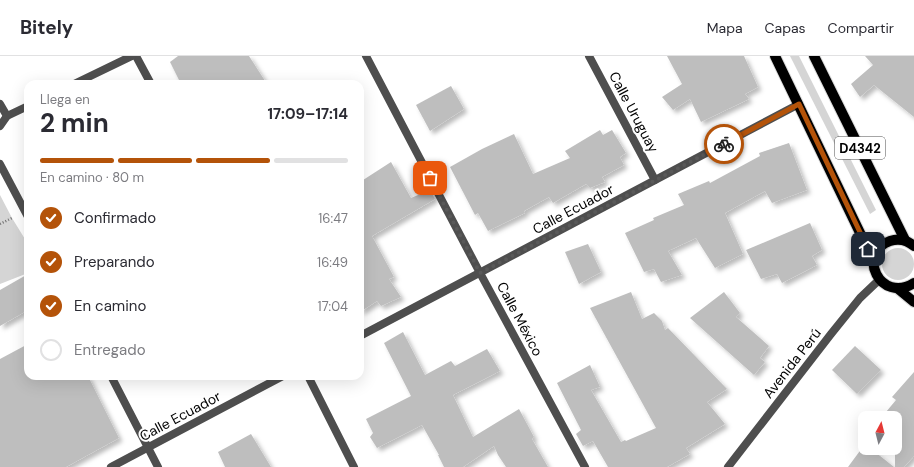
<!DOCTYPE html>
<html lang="es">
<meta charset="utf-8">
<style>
:root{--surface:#fff;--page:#f2f2f3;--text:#2b2b33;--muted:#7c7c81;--line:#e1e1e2;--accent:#b45309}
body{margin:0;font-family:"DM Sans",sans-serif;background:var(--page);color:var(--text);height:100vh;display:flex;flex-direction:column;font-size:15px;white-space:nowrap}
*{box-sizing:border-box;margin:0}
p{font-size:13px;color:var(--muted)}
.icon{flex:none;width:22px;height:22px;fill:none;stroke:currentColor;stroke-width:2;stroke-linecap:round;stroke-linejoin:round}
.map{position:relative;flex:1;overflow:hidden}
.drawer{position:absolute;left:24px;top:24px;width:340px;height:300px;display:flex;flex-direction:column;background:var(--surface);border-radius:12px;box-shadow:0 4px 16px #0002}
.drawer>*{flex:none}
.needle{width:26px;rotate:7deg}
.buttons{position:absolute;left:858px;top:355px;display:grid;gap:8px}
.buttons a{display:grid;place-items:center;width:44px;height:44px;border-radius:8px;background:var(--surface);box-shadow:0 4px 16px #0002;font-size:20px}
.pin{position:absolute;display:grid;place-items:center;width:34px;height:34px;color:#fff;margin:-17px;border-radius:8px;box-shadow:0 2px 6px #0006}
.courier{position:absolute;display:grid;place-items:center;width:40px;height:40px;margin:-20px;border:3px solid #b45309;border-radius:50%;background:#fff;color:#222;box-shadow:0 1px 5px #0007}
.headline em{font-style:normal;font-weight:700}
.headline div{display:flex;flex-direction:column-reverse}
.headline{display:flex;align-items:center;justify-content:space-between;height:68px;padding:0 16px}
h1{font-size:26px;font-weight:700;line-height:30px}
.bar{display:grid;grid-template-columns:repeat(4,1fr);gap:6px 4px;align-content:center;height:48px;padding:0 16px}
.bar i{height:5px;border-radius:3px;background:var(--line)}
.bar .on{background:var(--accent)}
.bar p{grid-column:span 4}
ol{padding:0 16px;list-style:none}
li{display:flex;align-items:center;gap:12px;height:44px}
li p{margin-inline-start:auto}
li .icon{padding:4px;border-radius:50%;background:var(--accent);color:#fff;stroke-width:4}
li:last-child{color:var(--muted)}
li i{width:22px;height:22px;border:2px solid var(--line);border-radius:50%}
header{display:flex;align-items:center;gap:24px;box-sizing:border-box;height:56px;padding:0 20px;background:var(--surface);border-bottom:1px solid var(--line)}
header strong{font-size:19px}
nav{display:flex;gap:22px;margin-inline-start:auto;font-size:14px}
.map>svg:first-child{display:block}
</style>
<header>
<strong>Bitely</strong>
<nav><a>Mapa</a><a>Capas</a><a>Compartir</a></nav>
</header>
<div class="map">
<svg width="914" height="411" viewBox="0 0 914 411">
<defs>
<filter id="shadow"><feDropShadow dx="3.5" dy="3.5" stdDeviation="2" flood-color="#0004"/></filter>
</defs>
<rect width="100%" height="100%" fill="#fff"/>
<g fill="#d5d5d5">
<path d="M790,0H799L876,154L870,158Z"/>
<path d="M0,139L12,162L28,188V217L0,228Z"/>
<circle cx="898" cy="208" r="16"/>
</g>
<g fill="#bebebe" filter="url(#shadow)">
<path d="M178,0H249L267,28H181L170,6Z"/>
<path d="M667,0H744L758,31L745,38L749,43L701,66L690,43L673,54L662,41L682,28Z"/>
<path d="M865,0H914V61L874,29L860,41L851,28L873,9Z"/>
<path d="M451,30L464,53L430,75L416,49Z"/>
<path d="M600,74L603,79L612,74L626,97L620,101L624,109L602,121L605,126L590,132L586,128L553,147L549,141L524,155L525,157L488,175L478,157L475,159L450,111L482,93L514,78L533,118L570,102L565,95Z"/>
<path d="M789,87L807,134L772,147L765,135L725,157L743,198L715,212L696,182L668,195L682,219L661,226L654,213L644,216L625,177L654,164L653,162L684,149L678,138L709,125L710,127L760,100L759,97Z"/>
<path d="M391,106L411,142L430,134L435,143L372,180L394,221L389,223L401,241L381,250L377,245L360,256V126Z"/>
<path d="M810,167L822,194L812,200L817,209L782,227L777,218L761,223L746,194Z"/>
<path d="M588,188L601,216L579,228L565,196Z"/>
<path d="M28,218V254L0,270V234Z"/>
<path d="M631,236L642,263L654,257L662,265L665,274L668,272L727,333L707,346L725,368L686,392L690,398L667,411H608L593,385L583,390L576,378L581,374L557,327L590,309L600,331L591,334L621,386L625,384L626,385L656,372L590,252Z"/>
<path d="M724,236L740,257L736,261L769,290L760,302L765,306L754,319L690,262Z"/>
<path d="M403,276L425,319L451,305L455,310L487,293L500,315L453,339L473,381L519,353L534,381L532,383L548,411H506L498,399L494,390L463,411H444L438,399H439L422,369L377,392L370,381L373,377L366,363L411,340L384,287Z"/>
<path d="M28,288V320H88L119,382L66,411H0V303Z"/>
<path d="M855,290L881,314L857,338L832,314Z"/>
<path d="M914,316V400L904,411H895V362H881L896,344L892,341Z"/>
<path d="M251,378L271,411H225L218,396Z"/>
<path d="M865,388V392H870L894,411H848Z"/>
</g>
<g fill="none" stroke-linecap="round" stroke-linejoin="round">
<defs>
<g id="primary">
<path d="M775,0L874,206"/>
<path d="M814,0L905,184"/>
<path d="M914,190C907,184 899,182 890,185C856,197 880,248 914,227"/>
<path d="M897,232L914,246"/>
</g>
</defs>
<use href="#primary" stroke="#dbdbdb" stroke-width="12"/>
<path stroke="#707070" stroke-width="2.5" stroke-dasharray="1 2" stroke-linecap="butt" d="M0,168L12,162"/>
<g stroke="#4e4e4e" stroke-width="8">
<path d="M136,0L151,28"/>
<path d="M366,0L480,217L585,411"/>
<path d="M589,0L655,124"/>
<path d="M74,28L132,0"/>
<path d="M0,48L7,60"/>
<path d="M0,70L7,60L28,50"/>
<path d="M0,108L28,161"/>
<path d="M360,280L799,48"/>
<path d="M111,320L158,411"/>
<path d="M308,320L354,411"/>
<path d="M111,411L283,320"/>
</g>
<path stroke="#4e4e4e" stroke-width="8" d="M728,411L831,278L860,242L880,223"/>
<use href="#primary" stroke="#000" stroke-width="10"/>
</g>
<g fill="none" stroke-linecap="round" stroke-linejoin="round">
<path stroke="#595959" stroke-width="4" stroke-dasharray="0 7.2" d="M430,122L480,217L724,88"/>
<path stroke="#b45309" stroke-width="5" d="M724,88L799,48L868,193"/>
</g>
<g text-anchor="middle" stroke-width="4" stroke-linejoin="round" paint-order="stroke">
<rect fill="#fff" stroke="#4c4c4c" stroke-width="1" x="835" y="81" width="50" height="22" rx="3"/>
<g font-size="13" font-weight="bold" fill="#000">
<text x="860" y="97">D4342</text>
</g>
<g font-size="14" fill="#000" stroke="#fff">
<text transform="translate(634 56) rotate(62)" y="5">Calle Uruguay</text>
<text transform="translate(573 153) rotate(-28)" y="5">Calle Ecuador</text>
<text transform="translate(520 263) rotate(62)" y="5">Calle México</text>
<text transform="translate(792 307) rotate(-52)" y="5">Avenida Perú</text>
<text transform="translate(180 360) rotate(-28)" y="5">Calle Ecuador</text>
</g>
</g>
</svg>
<div class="buttons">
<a><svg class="needle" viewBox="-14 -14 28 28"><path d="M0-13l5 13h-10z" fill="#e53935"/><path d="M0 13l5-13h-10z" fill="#7c7c81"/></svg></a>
</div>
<div class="pin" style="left:430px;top:122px;background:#ea580c"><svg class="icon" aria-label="bag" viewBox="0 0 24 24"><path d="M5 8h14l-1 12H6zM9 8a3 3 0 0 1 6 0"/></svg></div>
<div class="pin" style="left:868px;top:193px;background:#1f2937"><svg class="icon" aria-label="home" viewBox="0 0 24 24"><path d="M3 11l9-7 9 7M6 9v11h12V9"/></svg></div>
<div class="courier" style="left:724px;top:88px"><svg class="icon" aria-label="bike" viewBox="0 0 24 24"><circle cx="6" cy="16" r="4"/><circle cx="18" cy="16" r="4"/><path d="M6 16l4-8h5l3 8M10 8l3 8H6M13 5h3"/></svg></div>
<section class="drawer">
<div class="headline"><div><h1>2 min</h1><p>Llega en</p></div><em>17:09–17:14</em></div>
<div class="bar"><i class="on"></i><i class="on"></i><i class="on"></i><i></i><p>En camino · 80 m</p></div>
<ol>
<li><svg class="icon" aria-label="check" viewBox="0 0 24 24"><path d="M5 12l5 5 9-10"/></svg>Confirmado<p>16:47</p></li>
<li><svg class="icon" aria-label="check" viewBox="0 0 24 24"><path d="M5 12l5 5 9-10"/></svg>Preparando<p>16:49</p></li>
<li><svg class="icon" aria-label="check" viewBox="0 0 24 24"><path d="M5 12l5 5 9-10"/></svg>En camino<p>17:04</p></li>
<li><i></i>Entregado</li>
</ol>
</section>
</div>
